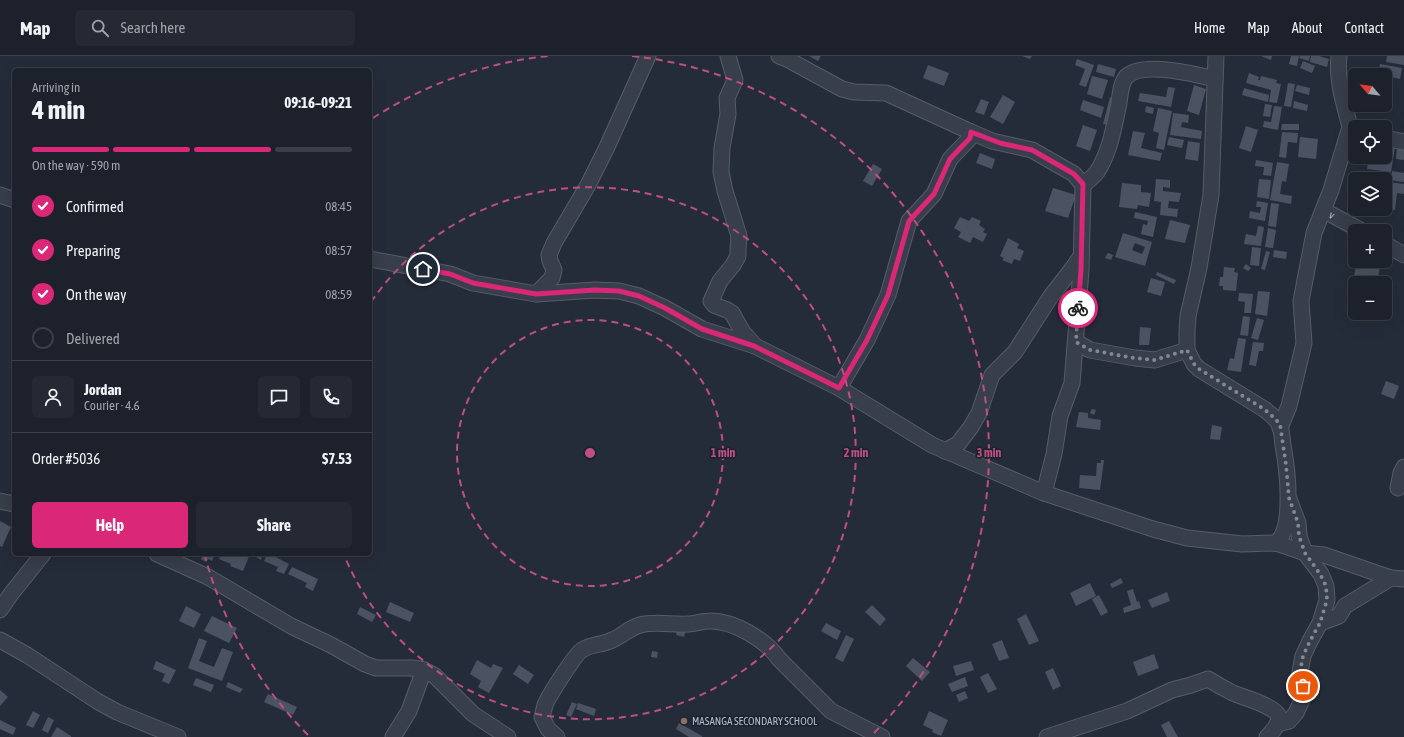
<!DOCTYPE html>
<meta charset="utf-8">
<style>
:root{--surface:#1c212b;--page:#252933;--text:#f1f3f6;--muted:#a0a3a9;--line:#3a3e47;--accent:#db2777}
body{margin:0;font-family:"Asap Condensed",sans-serif;background:var(--page);color:var(--text);height:100vh;display:flex;flex-direction:column;font-size:15px;white-space:nowrap}
*{box-sizing:border-box;margin:0}
p{font-size:13px;color:var(--muted)}
.icon{flex:none;width:22px;height:22px;fill:none;stroke:currentColor;stroke-width:2;stroke-linecap:round;stroke-linejoin:round}
.map{position:relative;flex:1;overflow:hidden}
.details{position:absolute;left:12px;top:12px;width:360px;height:488px;display:flex;flex-direction:column;background:var(--surface);border-radius:6px;box-shadow:0 4px 16px #0002,0 0 0 1px var(--line)}
.details>*{flex:none}
.needle{width:26px;rotate:298deg}
.controls{position:absolute;left:1348px;top:12px;display:grid;gap:8px}
.controls a{display:grid;place-items:center;width:44px;height:44px;border-radius:6px;background:var(--surface);box-shadow:0 4px 16px #0002,0 0 0 1px var(--line);font-size:20px}
.pin{position:absolute;display:grid;place-items:center;width:34px;height:34px;color:#fff;margin:-17px;border:2px solid #fff;border-radius:50%;box-shadow:0 1px 4px #0007}
.courier{position:absolute;display:grid;place-items:center;width:40px;height:40px;margin:-20px;border:3px solid #db2777;border-radius:50%;background:#fff;color:#222;box-shadow:0 1px 5px #0007}
.overview em{font-style:normal;font-weight:700}
.overview div{display:flex;flex-direction:column-reverse}
.overview{display:flex;align-items:center;justify-content:space-between;height:68px;padding:0 20px}
h1{font-size:26px;font-weight:700;line-height:30px}
.bar{display:grid;grid-template-columns:repeat(4,1fr);gap:6px 4px;align-content:center;height:48px;padding:0 20px}
.bar i{height:5px;border-radius:3px;background:var(--line)}
.bar .selected{background:var(--accent)}
.bar p{grid-column:span 4}
.line{display:flex;align-items:center;gap:10px;padding:0 20px;border-top:1px solid var(--line)}
.line div{flex:1}
.round{display:grid;place-items:center;flex:none;width:42px;height:42px;border-radius:6px;background:var(--page)}
ol{padding:0 20px;list-style:none}
li{display:flex;align-items:center;gap:12px;height:44px}
li p{margin-inline-start:auto}
li .icon{padding:4px;border-radius:50%;background:var(--accent);color:#fff;stroke-width:4}
li:last-child{color:var(--muted)}
li i{width:22px;height:22px;border:2px solid var(--line);border-radius:50%}
.action{display:flex;gap:8px;margin-top:auto;padding:8px 20px}
.action a{flex:1;height:46px;border-radius:6px;background:var(--accent);color:#fff;font-size:16px;font-weight:700;line-height:46px;text-align:center}
.action a+a{background:var(--page);color:var(--text)}
header{display:flex;align-items:center;gap:24px;box-sizing:border-box;height:56px;padding:0 20px;background:var(--surface);border-bottom:1px solid var(--line)}
header strong{font-size:19px}
nav{display:flex;gap:22px;margin-inline-start:auto;font-size:14px}
.search{width:280px;height:36px;background:var(--page);display:flex;align-items:center;gap:10px;box-sizing:border-box;padding:0 14px;border-radius:6px;color:var(--muted);font-size:15px}
.map>svg:first-child{display:block}
</style>
<header>
<strong>Map</strong>
<div class="search"><svg class="icon" aria-label="search" viewBox="0 0 24 24"><circle cx="10" cy="10" r="6"/><path d="M15 15l6 6"/></svg>Search here</div>
<nav><a>Home</a><a>Map</a><a>About</a><a>Contact</a></nav>
</header>
<div class="map">
<svg width="1404" height="681" viewBox="0 0 1404 681">
<rect width="100%" height="100%" fill="#252c39"/>
<g fill="#4b5363" fill-rule="evenodd">
<path d="M809,0H821L818,5Z"/>
<path d="M1022,0H1032L1030,3Z"/>
<path d="M1261,0H1272L1271,4Z"/>
<path d="M1291,0H1299L1297,10L1289,8Z"/>
<path d="M1300,0H1310L1309,5L1299,2Z"/>
<path d="M1311,0H1319L1329,3L1327,11L1310,6Z"/>
<path d="M1387,0H1404V9L1386,6Z"/>
<path d="M1077,3L1094,9L1086,31L1079,29L1085,13L1075,9Z"/>
<path d="M1303,5L1315,10L1312,17L1300,12Z"/>
<path d="M1098,8L1116,13L1114,21L1096,16Z"/>
<path d="M1380,8L1402,12L1400,23L1378,18Z"/>
<path d="M928,9L949,17L944,30L923,22Z"/>
<path d="M1249,17L1259,21L1258,24H1260L1261,20L1277,24L1276,27L1281,28L1277,47L1269,46L1271,34L1246,27Z"/>
<path d="M1092,20L1108,24L1102,43L1087,38Z"/>
<path d="M1288,27L1295,28L1291,51L1284,50Z"/>
<path d="M1194,29L1206,33L1199,59L1187,55Z"/>
<path d="M1297,29L1310,32L1309,39L1295,35Z"/>
<path d="M1168,31L1175,32L1171,51L1138,45L1140,37L1166,41Z"/>
<path d="M1244,32L1269,39L1268,46L1242,39Z"/>
<path d="M1003,39L1015,46L1003,68L990,61Z"/>
<path d="M1110,41L1115,43L1109,69L1103,68Z"/>
<path d="M981,43L989,46L984,59L975,56Z"/>
<path d="M1083,44L1104,51L1101,62L1080,54Z"/>
<path d="M1294,45L1308,49L1307,55L1293,52Z"/>
<path d="M1265,48L1272,49L1270,61L1263,60Z"/>
<path d="M1146,50L1154,52L1153,58L1145,56Z"/>
<path d="M1274,50L1282,51L1278,74L1263,71L1264,65L1271,66Z"/>
<path d="M1158,52L1172,55L1164,94L1156,92L1159,77L1153,75Z"/>
<path d="M1173,57L1189,59L1188,67L1182,66L1181,71L1202,75L1201,83L1170,79Z"/>
<path d="M1282,68H1299V74H1281Z"/>
<path d="M1083,69L1097,74L1090,95L1076,90Z"/>
<path d="M1246,70L1258,74L1251,96L1239,92Z"/>
<path d="M1133,75L1145,77L1141,92L1162,97L1160,105L1128,99Z"/>
<path d="M1282,76L1298,77L1297,87L1288,86L1286,102L1279,101Z"/>
<path d="M1169,81L1184,84L1182,92L1167,89Z"/>
<path d="M1300,81L1318,83L1316,103L1298,101Z"/>
<path d="M1188,85L1200,87L1198,105L1185,103Z"/>
<path d="M1385,89L1395,91L1391,116L1367,113L1369,101H1378L1377,107H1381L1382,101H1385Z"/>
<path d="M1397,90H1404V104L1396,103Z"/>
<path d="M980,97L995,103L992,113L976,107Z"/>
<path d="M1256,104L1273,107L1271,120L1263,119L1264,111L1255,110Z"/>
<path d="M1277,106L1289,108L1286,126L1282,125L1280,138L1292,140L1291,148L1270,144Z"/>
<path d="M873,108L882,113L872,130L863,125Z"/>
<path d="M1372,115L1392,118V115L1404,117V126L1371,122Z"/>
<path d="M1156,123L1170,124V132L1163,131V135L1181,137L1179,146L1169,145L1168,152L1178,153L1177,161L1160,159L1161,146L1154,145Z"/>
<path d="M1259,123L1271,124L1269,143L1257,141Z"/>
<path d="M1388,126L1404,128V138L1397,137L1395,154L1385,153Z"/>
<path d="M1122,127L1141,129V136L1151,137L1149,151L1138,149L1137,153L1119,151Z"/>
<path d="M1053,132L1076,139L1068,162L1045,155Z"/>
<path d="M1257,145L1268,147L1265,165L1249,162L1250,155L1260,157L1261,151H1256Z"/>
<path d="M1271,147L1279,148L1276,171L1268,170Z"/>
<path d="M1135,156L1157,161L1153,181L1141,178L1143,168L1147,169L1148,165L1134,162Z"/>
<path d="M960,161L969,165L972,161L981,165L979,169L985,173L983,176L987,178L983,186L973,181L970,187L958,181L961,176L954,172Z"/>
<path d="M1170,164L1190,169L1185,187L1165,183Z"/>
<path d="M1258,170L1264,171L1261,190L1244,188L1246,178L1256,180Z"/>
<path d="M1268,172L1276,174L1273,192L1265,191Z"/>
<path d="M1123,177L1152,186L1145,210L1115,201ZM1135,187L1145,191L1142,198L1132,194Z"/>
<path d="M1008,182L1019,188L1017,192L1024,195L1020,205L1014,203L1012,208L1002,204L1004,202L1000,200Z"/>
<path d="M1252,191L1261,192L1259,210L1250,209Z"/>
<path d="M1274,194L1287,196L1286,203L1273,201Z"/>
<path d="M1266,195L1270,196L1265,214L1261,213Z"/>
<path d="M1108,197L1113,199L1111,204L1105,202Z"/>
<path d="M1357,205H1381L1377,227H1355V237L1351,236Z"/>
<path d="M1246,208L1251,212L1248,215L1243,212Z"/>
<path d="M1224,211L1235,212L1234,216L1238,217L1236,235L1223,234V230H1219L1220,221H1223Z"/>
<path d="M1157,216L1176,224L1174,228L1156,219Z"/>
<path d="M1151,222L1165,226L1161,240L1147,236Z"/>
<path d="M1258,235L1270,236L1267,260L1255,258Z"/>
<path d="M1239,237L1253,238L1251,257H1244L1245,246L1238,245Z"/>
<path d="M1243,260L1250,261L1248,280L1240,279Z"/>
<path d="M1257,262L1264,264L1258,284L1251,282Z"/>
<path d="M1140,271L1151,272L1149,289H1139Z"/>
<path d="M1238,282L1246,283L1241,316L1227,314L1230,302L1234,303Z"/>
<path d="M1253,286L1264,287L1263,295H1259L1256,310L1249,309Z"/>
<path d="M1386,325L1399,330L1394,343L1381,338Z"/>
<path d="M1092,353L1096,354L1094,359L1090,357Z"/>
<path d="M1079,356L1088,357V362L1101,364L1100,374L1076,371Z"/>
<path d="M1212,369L1222,371L1220,384L1210,383Z"/>
<path d="M1101,404H1104L1100,434L1079,432L1080,419L1096,420L1097,407H1101Z"/>
<path d="M0,465L11,471L2,491L0,490Z"/>
<path d="M195,498H215L212,505L208,503L206,506L201,503L202,501Z"/>
<path d="M222,498H250L243,515L230,510L231,508L219,503Z"/>
<path d="M258,498H270L289,508L284,518L276,515L278,511L264,505L266,501L262,500L261,504L256,501Z"/>
<path d="M292,511L318,523L313,535L305,531L307,527L288,518Z"/>
<path d="M1121,522L1123,527L1112,532L1110,528Z"/>
<path d="M1090,527L1096,540L1076,550L1070,537Z"/>
<path d="M1133,533L1137,546L1139,545L1141,552L1124,557L1123,552L1131,549L1127,535Z"/>
<path d="M1167,536L1170,545L1152,552L1148,544Z"/>
<path d="M1099,539L1108,556L1101,560L1092,543Z"/>
<path d="M390,546L414,557L410,566L386,556Z"/>
<path d="M872,549L886,563L880,570L865,556Z"/>
<path d="M186,550L201,558L194,572L179,565Z"/>
<path d="M360,551L376,559L372,566L357,558Z"/>
<path d="M1026,558L1039,585L1029,589L1017,563Z"/>
<path d="M212,560L237,572L229,587L204,575Z"/>
<path d="M826,567L841,575L837,584L821,575Z"/>
<path d="M678,570L686,572L684,581L676,579Z"/>
<path d="M846,579L854,583L843,606L835,602Z"/>
<path d="M199,582L207,585L199,605L214,611L222,592L233,596L222,625L188,612Z"/>
<path d="M1002,584L1009,602L999,605L992,588Z"/>
<path d="M652,595L658,596L657,602L651,601Z"/>
<path d="M1154,598L1159,612L1138,620L1133,606Z"/>
<path d="M913,602L930,616L922,625L906,610Z"/>
<path d="M477,604L491,612L493,608L503,612L489,637L478,631L481,625L470,618Z"/>
<path d="M156,605L176,614L169,628L162,625L165,618L153,613Z"/>
<path d="M971,605L974,614L956,620L953,610Z"/>
<path d="M519,609L534,619L528,628L513,618Z"/>
<path d="M1053,612L1061,630L1053,634L1045,616Z"/>
<path d="M988,617L997,633L988,637L980,621Z"/>
<path d="M965,621L968,630L952,636L948,628Z"/>
<path d="M196,622L214,629L211,636L193,629Z"/>
<path d="M228,626L243,633L240,637L226,631Z"/>
<path d="M0,634L8,641L0,650Z"/>
<path d="M965,635L968,642L959,646L956,639Z"/>
<path d="M268,638L297,651L293,659L264,646Z"/>
<path d="M572,646L577,648L571,661L566,659Z"/>
<path d="M578,647L596,653L594,660L576,653Z"/>
<path d="M33,655L40,659L33,672L26,669Z"/>
<path d="M929,655L948,664L941,680L932,676L933,674L923,669Z"/>
<path d="M48,661L54,664L48,677L42,674Z"/>
<path d="M0,664L16,672L13,679L0,673Z"/>
<path d="M1169,665L1178,681H1167L1161,669Z"/>
<path d="M679,667L702,680V681H689L676,673Z"/>
<path d="M57,671L71,680V681H51Z"/>
</g>
<g fill="none" stroke-linecap="round" stroke-linejoin="round">
<defs>
<g id="minor">
<path d="M728,0L735,24L727,42L728,58L722,92L721,116L725,135L739,180L738,193V200L733,209L720,225L711,245L714,249L727,254L732,257L742,275L755,290"/>
<path d="M779,0L787,3L842,33L854,36L886,37L971,76"/>
<path d="M1216,0L1211,139L1199,212L1188,260L1187,276V294L1194,308L1199,313L1264,353C1269,357 1276,362 1279,368C1282,373 1282,383 1283,389C1287,411 1295,472 1276,487"/>
<path d="M1339,0C1336,24 1344,47 1350,71L1355,74"/>
<path d="M1385,82L1404,86"/>
<path d="M1083,129C1088,125 1093,121 1097,116C1110,96 1114,71 1119,47C1120,39 1121,27 1126,21C1142,5 1195,18 1215,23"/>
<path d="M0,139L14,144"/>
<path id="s1" d="M1323,154L1362,175"/>
<path d="M1385,188L1404,199"/>
<path d="M370,203L450,218L473,227L536,238L595,234L619,235L639,240L665,252L702,273L755,290L839,332L932,389L1044,437L1153,473L1187,482L1242,488L1276,487L1305,497L1324,499L1391,522L1404,523"/>
<path d="M536,238L552,222L554,214L550,205L549,199L554,187L588,129L607,91L648,0"/>
<path d="M1076,286L1090,294L1135,302L1155,304L1187,294"/>
<path d="M839,332L867,284L888,239L909,165L934,138L950,103L970,82L971,76L992,85L1032,94L1074,118L1083,129L1081,214L1072,327L1060,360L1054,398L1044,437"/>
<path d="M1280,372L1289,350L1304,287L1301,245L1314,177L1331,134L1350,71"/>
<path d="M945,395L958,388L971,371L979,357L992,319L1015,296L1051,240L1072,213L1081,200"/>
<path d="M1398,432L1401,417L1404,411"/>
<path d="M0,445L14,448"/>
<path d="M157,498L208,521L291,570L331,589L365,608L376,612H412L424,614L435,620L473,658L508,681"/>
<path d="M0,554L11,538L43,498"/>
<path d="M1320,567L1339,560L1345,550L1391,522"/>
<path d="M0,584L27,599L97,645L117,656L178,681"/>
<path d="M1277,668L1289,665L1296,657L1301,646L1303,637L1300,616L1303,600L1310,585L1320,567L1327,544L1326,530L1321,518L1305,497L1299,480L1298,467L1289,443"/>
<path d="M393,681L409,655L424,614"/>
<path d="M557,681L548,673L542,661C543,657 544,653 545,649C548,641 576,597 582,594C591,588 601,589 610,585C621,581 629,572 640,569C656,565 672,569 688,568C695,568 702,565 709,565C733,564 766,584 779,603L831,655L882,681"/>
<path d="M1047,681L1127,655L1172,634L1191,629L1208,623C1216,628 1225,633 1233,637C1242,641 1279,651 1279,662C1279,669 1272,676 1267,681"/>
</g>
</defs>
<use href="#minor" stroke="#565c68" stroke-width="17"/>
<use href="#minor" stroke="#383e4a" stroke-width="15"/>
</g>
<g fill="none" stroke-linecap="round" stroke-linejoin="round">
<path stroke="#818895" stroke-width="4" stroke-dasharray="0 7.2" d="M1078,252L1076,286L1090,294L1134,302L1155,304L1187,294L1194,308L1199,313L1264,353L1272,360L1280,368L1286,409L1289,442L1298,467L1299,480L1305,497L1320,518L1326,530L1327,544L1320,567L1310,585L1303,600L1300,616L1303,630"/>
<path stroke="#db2777" stroke-width="5" d="M423,213L450,218L473,227L536,238L595,234L619,235L639,240L665,252L702,273L754,290L839,332L867,284L888,239L909,165L934,138L950,103L970,82L971,76L1000,87L1032,94L1074,118L1083,128L1081,214L1078,252"/>
</g>
<g fill="none" stroke="#bd5080" stroke-width="2" stroke-dasharray="7 5">
<circle cx="590" cy="397" r="133"/>
<path d="M371 246A266 266 0 1 1 344 499"/>
<path d="M308 679A399 399 0 0 1 205 500M373 62A399 399 0 0 1 548 0M632 0A399 399 0 0 1 872 679"/>
</g>
<circle fill="#8d6e63" stroke="#1d232f" stroke-width="1.5" cx="684" cy="665" r="4"/>
<g text-anchor="middle" stroke-width="3.5" stroke-linejoin="round" paint-order="stroke">
<g font-size="11" fill="#b3b9c6" stroke="#1d232f">
<text dy="4" stroke="none"><textPath href="#s1" startOffset="10">v</textPath></text>
</g>
<g font-size="11" fill="#b3b9c6" stroke="#1d232f" text-anchor="start">
<text x="692" y="669">MASANGA SECONDARY SCHOOL</text>
</g>
</g>
<circle cx="590" cy="397" r="6" fill="#bd5080" stroke="#1d232f" stroke-width="2"/>
<g font-size="12" text-anchor="middle" font-weight="bold" fill="#bd5080" stroke="#1d232f" stroke-width="3.5" stroke-linejoin="round" paint-order="stroke">
<text x="723" y="401">1 min</text>
<text x="856" y="401">2 min</text>
<text x="989" y="401">3 min</text>
</g>
</svg>
<div class="controls">
<a><svg class="needle" viewBox="-14 -14 28 28"><path d="M0-13l5 13h-10z" fill="#e53935"/><path d="M0 13l5-13h-10z" fill="#a0a3a9"/></svg></a>
<a><svg class="icon" aria-label="locate" viewBox="0 0 24 24"><circle cx="12" cy="12" r="6"/><path d="M12 2v4M12 18v4M2 12h4M18 12h4"/></svg></a>
<a><svg class="icon" aria-label="layers" viewBox="0 0 24 24"><path d="M12 4l9 5-9 5-9-5zM3 14l9 5 9-5"/></svg></a>
<a>+</a>
<a>−</a>
</div>
<div class="pin" style="left:1303px;top:630px;background:#ea580c"><svg class="icon" aria-label="bag" viewBox="0 0 24 24"><path d="M5 8h14l-1 12H6zM9 8a3 3 0 0 1 6 0"/></svg></div>
<div class="pin" style="left:423px;top:213px;background:#1f2937"><svg class="icon" aria-label="home" viewBox="0 0 24 24"><path d="M3 11l9-7 9 7M6 9v11h12V9"/></svg></div>
<div class="courier" style="left:1078px;top:252px"><svg class="icon" aria-label="bike" viewBox="0 0 24 24"><circle cx="6" cy="16" r="4"/><circle cx="18" cy="16" r="4"/><path d="M6 16l4-8h5l3 8M10 8l3 8H6M13 5h3"/></svg></div>
<section class="details">
<div class="overview"><div><h1>4 min</h1><p>Arriving in</p></div><em>09:16–09:21</em></div>
<div class="bar"><i class="selected"></i><i class="selected"></i><i class="selected"></i><i></i><p>On the way · 590 m</p></div>
<ol>
<li><svg class="icon" aria-label="check" viewBox="0 0 24 24"><path d="M5 12l5 5 9-10"/></svg>Confirmed<p>08:45</p></li>
<li><svg class="icon" aria-label="check" viewBox="0 0 24 24"><path d="M5 12l5 5 9-10"/></svg>Preparing<p>08:57</p></li>
<li><svg class="icon" aria-label="check" viewBox="0 0 24 24"><path d="M5 12l5 5 9-10"/></svg>On the way<p>08:59</p></li>
<li><i></i>Delivered</li>
</ol>
<div class="line" style="height:72px"><a class="round"><svg class="icon" aria-label="person" viewBox="0 0 24 24"><circle cx="12" cy="8" r="4"/><path d="M4 21q1-7 8-7t8 7"/></svg></a><div><b>Jordan</b><p>Courier · 4.6</p></div><a class="round"><svg class="icon" aria-label="chat" viewBox="0 0 24 24"><path d="M4 5h16v11H9l-5 4z"/></svg></a><a class="round"><svg class="icon" aria-label="phone" viewBox="0 0 24 24"><path d="M5 4h4l2 5-3 2q2 4 5 5l2-3 5 2v4C11 20 4 13 5 4z"/></svg></a></div>
<div class="line" style="height:52px"><div>Order #5036</div><b>$7.53</b></div>
<div class="action"><a>Help</a><a>Share</a></div>
</section>
</div>
